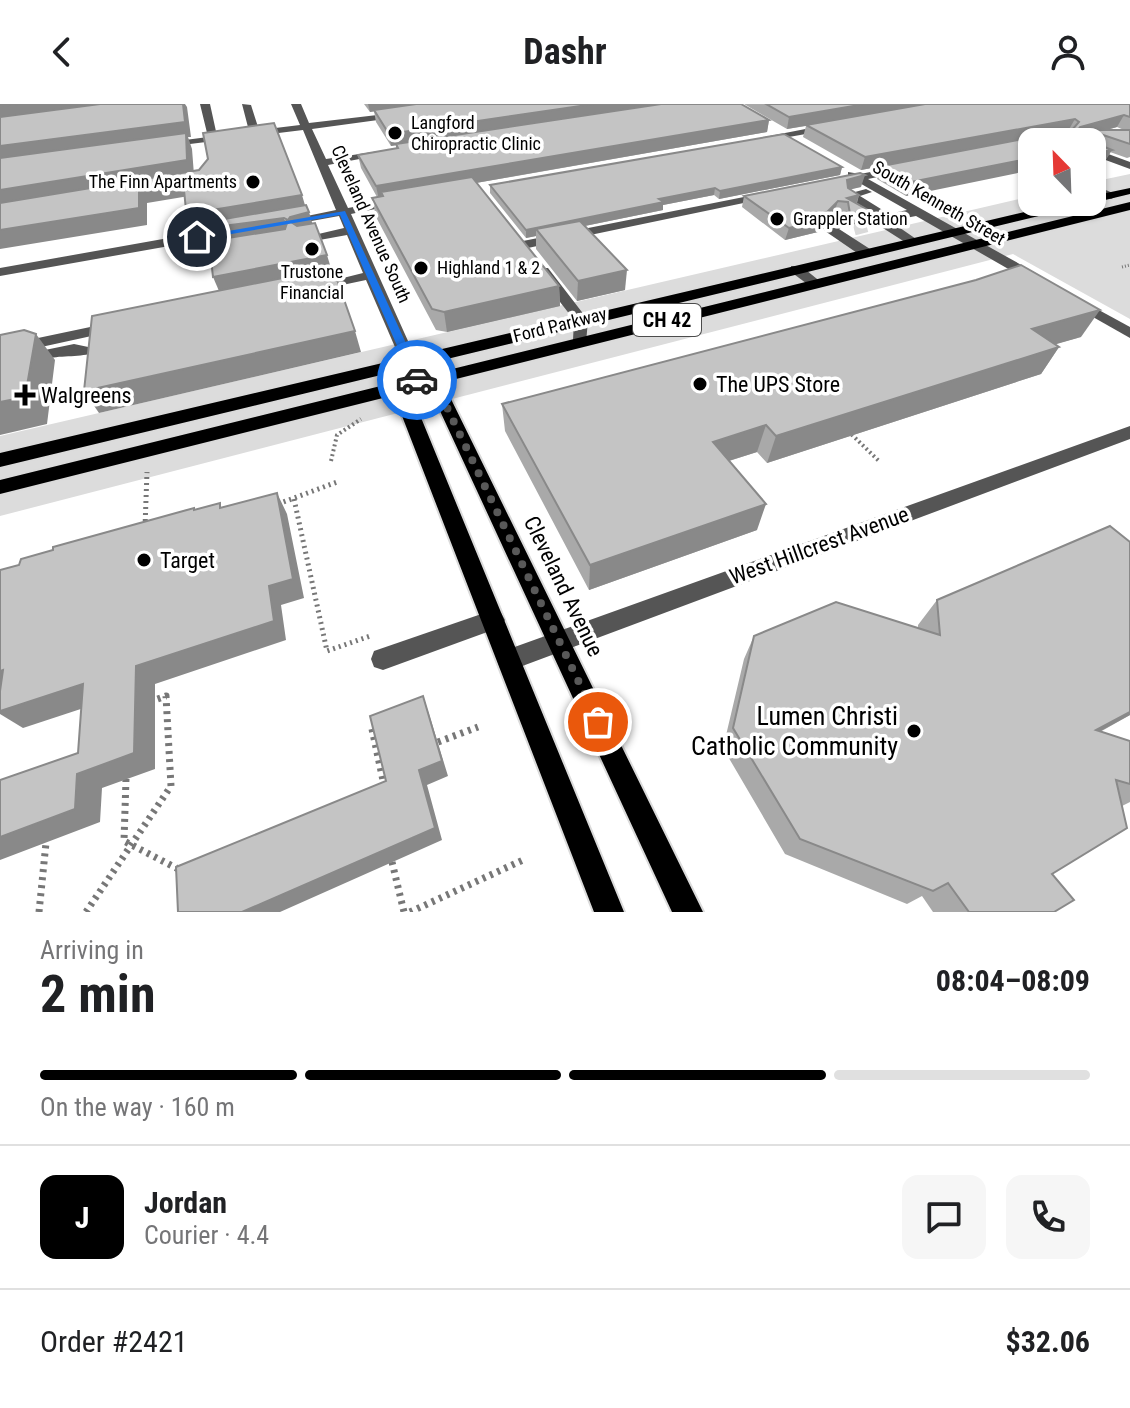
<!DOCTYPE html>
<meta charset="utf-8">
<style>
:root{--surface:#fff;--page:#f6f6f6;--text:#202124;--muted:#757577;--line:#e0e0e0;--accent:#000}
body{margin:0;font-family:"Roboto Condensed",sans-serif;background:var(--page);color:var(--text);height:100vh;display:flex;flex-direction:column;font-size:30px;white-space:nowrap}
*{box-sizing:border-box;margin:0}
p{font-size:26px;color:var(--muted)}
.icon{flex:none;width:44px;height:44px;fill:none;stroke:currentColor;stroke-width:2;stroke-linecap:round;stroke-linejoin:round}
.map{position:relative;height:808px;overflow:hidden}
.panel{display:flex;flex-direction:column;background:var(--surface);flex:1}
.panel>*{flex:none}
.needle{width:52px;rotate:337deg}
.fabs{position:absolute;left:1018px;top:24px;display:grid;gap:16px}
.fabs a{display:grid;place-items:center;width:88px;height:88px;border-radius:16px;background:var(--surface);box-shadow:0 2px 6px #0004;font-size:40px}
.pin{position:absolute;display:grid;place-items:center;width:68px;height:68px;color:#fff;margin:-34px;border:4px solid #fff;border-radius:50%;box-shadow:0 2px 8px #0007}
.courier{position:absolute;display:grid;place-items:center;width:80px;height:80px;margin:-40px;border:6px solid #1a73e8;border-radius:50%;background:#fff;color:#222;box-shadow:0 2px 10px #0007}
.overview em{font-style:normal;font-weight:700}
.overview div{display:flex;flex-direction:column-reverse}
.overview{display:flex;align-items:center;justify-content:space-between;height:136px;padding:0 40px}
h1{font-size:52px;font-weight:700;line-height:60px}
.bar{display:grid;grid-template-columns:repeat(4,1fr);gap:12px 8px;align-content:center;height:96px;padding:0 40px}
.bar i{height:10px;border-radius:6px;background:var(--line)}
.bar .on{background:var(--accent)}
.bar p{grid-column:span 4}
.line{display:flex;align-items:center;gap:20px;padding:0 40px;border-top:2px solid var(--line)}
.line div{flex:1}
.round{display:grid;place-items:center;flex:none;width:84px;height:84px;border-radius:16px;background:var(--page)}
header{display:flex;justify-content:space-between;align-items:center;height:104px;padding:0 40px;background:var(--surface);font-size:36px;font-weight:700}
.map>svg:first-child{display:block}
</style>
<header><svg class="icon" aria-label="back" viewBox="0 0 24 24"><path d="M15 5l-7 7 7 7"/></svg>Dashr<svg class="icon" aria-label="person" viewBox="0 0 24 24"><circle cx="12" cy="8" r="4"/><path d="M4 21q1-7 8-7t8 7"/></svg></header>
<div class="map">
<svg width="1130" height="808" viewBox="0 0 1130 808">
<rect width="100%" height="100%" fill="#fff"/>
<path fill="#dcdcdc" d="M1130,70V215L1013,150L0,412V332L1032,92V98H1092V78Z"/>
<g fill="none" stroke-linecap="round" stroke-linejoin="round">
<path stroke="#d9d9d9" stroke-width="13" stroke-dasharray="13 7" stroke-linecap="butt" d="M854,125L869,121"/>
<defs>
<g id="major">
<path d="M1130,84V90L0,363V349L1067,98H1092V92Z"/>
<path d="M1130,98V106L436,280L449,291L703,808H672L434,294L421,286L415,299L624,808H594L397,299L403,289L0,390V376L409,275L410,268L416,267L424,272Z"/>
</g>
</defs>
<use href="#major" stroke="#dbdbdb" stroke-width="4"/>
<path stroke="#777" stroke-width="3" stroke-dasharray="1 2" stroke-linecap="butt" d="M1122,163L1130,161"/>
<g stroke="#777" stroke-width="4" stroke-dasharray="2 3" stroke-linecap="butt">
<path d="M848,327L879,357"/>
<path d="M331,357L337,331L361,315"/>
</g>
<g stroke="#777" stroke-width="5" stroke-dasharray="2 4" stroke-linecap="butt">
<path d="M294,395L327,547L370,532"/>
<path d="M278,400L337,378"/>
<path d="M145,423L147,368"/>
</g>
<g stroke="#777" stroke-width="7" stroke-dasharray="3 5" stroke-linecap="butt">
<path d="M372,625L384,681"/>
<path d="M438,638L478,623"/>
<path d="M126,675L124,737L182,767"/>
<path d="M392,758L404,808"/>
<path d="M39,808L46,739"/>
<path d="M86,808L171,682L166,592L149,598"/>
<path d="M410,808L523,756"/>
</g>
<g fill="#555" fill-rule="evenodd">
<path d="M200,0H210L217,32L249,27L242,0L251,1L259,26L300,21L291,0H301L309,19L403,8L400,13L312,25L326,55L386,46L391,49L328,61L348,104L398,95L404,99L351,110L417,257L415,260L409,262L401,257L366,176L314,187L307,183L363,169L347,131L303,139L297,135L344,124L339,112L284,122L278,118L336,106L303,26L158,44L157,42L162,39L208,33Z"/>
<path d="M831,20L834,25L760,38L755,35Z"/>
<path d="M1092,44L1130,58V65L1092,51Z"/>
<path d="M907,61L911,62V66L868,75L1041,172V178H1031L916,112L890,117L919,137L908,140L875,119L873,116L877,113L844,91L866,85L872,88L860,92L889,110L907,106L856,77L840,80L834,77L848,72V68L860,70Z"/>
<path d="M1092,80L1115,90L1117,92L1111,95L1092,87Z"/>
<path d="M769,88L775,91L773,93L523,145L517,141L523,137Z"/>
<path d="M834,112H842L843,122L839,125L870,145V151H860L825,127L823,124L831,120Z"/>
<path d="M236,122L240,123V129L204,136L206,146L240,145V151C224,154 211,155 195,151L192,138L0,172V164Z"/>
<path d="M791,162H801L822,179L810,182L791,168Z"/>
<path d="M538,164H548L588,216L586,239L581,241L573,236L574,216L536,167Z"/>
<path d="M1075,193L1130,223V234L1070,200V194Z"/>
<path d="M114,218L122,223L119,226L0,252V242Z"/>
<path d="M74,240L93,244L95,247C86,254 64,251 51,254L43,249L45,246Z"/>
<path d="M1130,322V335L509,567L500,564L497,556L500,548L509,545Z"/>
<path d="M493,506L501,509L505,516L501,523L383,566L374,563L371,555L374,547Z"/>
</g>
<use href="#major" fill="#000" fill-rule="evenodd"/>
</g>
<g fill="#a9a9a9" fill-rule="evenodd">
<path d="M364,0H741L769,16L767,28L476,79L559,182L560,202L447,228L436,226L376,113L372,94L377,93L361,64L358,51L396,44V41L391,42L376,18L374,7L370,8Z"/>
<path d="M744,0H1130V53L1127,54L1110,48L1104,59L1092,38L906,92L877,75L882,62L940,51L861,66L803,33L806,22L787,25ZM1117,23L1124,26H1107Z"/>
<path d="M842,63L840,71L719,95L714,91L663,101V106L585,122L625,186L577,197L536,145V132L526,134L490,89V81Z"/>
<path d="M861,83L850,85L859,91L857,99L868,106L864,118L846,122L844,110L834,109L824,119L822,127L785,136L742,103L744,92Z"/>
<path d="M1081,233L1055,240L1059,243L1041,270L767,359L757,348L729,357L757,426L589,486L505,327L502,300Z"/>
<path d="M1130,438V611L1100,628L1130,637V698L1122,702L1052,770L1054,808H933L922,792L907,800L785,750L723,644L744,555L754,532L918,525V521L937,496Z"/>
</g>
<g fill="#898989">
<path d="M18,0H139L0,18V2Z"/>
<path d="M183,0H185L187,3L191,33H188L192,45L194,71L0,104V42Z"/>
<path d="M368,0H427L370,8Z"/>
<path d="M594,0H672L391,42L389,30Z"/>
<path d="M865,0H929L787,25L789,13Z"/>
<path d="M1124,11L1117,23L1073,35L1080,23Z"/>
<path d="M1075,15L1068,27L861,66L865,53Z"/>
<path d="M769,16L767,28L384,95L381,88L382,95L379,96L376,82Z"/>
<path d="M1112,46L1104,59L1092,61V50Z"/>
<path d="M1032,54V66L906,92L911,78Z"/>
<path d="M842,63L840,71L719,95L720,87Z"/>
<path d="M865,71L861,83L844,87L847,76Z"/>
<path d="M183,76L189,92L147,99V121L0,145V126L139,82Z"/>
<path d="M715,84L714,91L663,101V106L540,131L536,125V132L526,134V126L659,95Z"/>
<path d="M302,91L307,108L284,114L291,133L216,143L207,124L211,119L194,122L186,106Z"/>
<path d="M859,91L855,103L847,94Z"/>
<path d="M838,97L834,109L824,119L822,127L785,136L789,124L824,111Z"/>
<path d="M868,106L864,118L846,122L850,110Z"/>
<path d="M309,108L315,128L296,132L288,116L290,113Z"/>
<path d="M327,151L333,171L222,194L213,173Z"/>
<path d="M627,166L625,186L577,197L578,177Z"/>
<path d="M559,182L560,202L447,228L444,208Z"/>
<path d="M1100,206L1081,233L1015,252L1032,225Z"/>
<path d="M355,227L361,248L99,309L84,287Z"/>
<path d="M36,230L55,256L47,320L0,331V298Z"/>
<path d="M1059,243L1041,270L767,359L776,332Z"/>
<path d="M766,321L757,348L706,364L713,338Z"/>
<path d="M277,389L287,410L304,494L281,501L286,536L155,580V665L102,684L100,718L0,756V733L77,670L136,562L269,482Z"/>
<path d="M766,400L757,426L589,486L590,461Z"/>
<path d="M3,566L0,592V567Z"/>
<path d="M83,580L105,597L23,624L0,610V607Z"/>
<path d="M423,592L429,610L448,672L427,681L442,736L280,808H242L419,666Z"/>
<path d="M1130,608V611L1064,647L1096,626Z"/>
</g>
<g fill="#c4c4c4" stroke="#898989" stroke-width="2">
<path d="M0,0H18L0,2Z"/>
<path d="M100,0H183L185,18L0,42V13Z"/>
<path d="M416,0H594L389,30L374,6Z"/>
<path d="M661,0H741L769,16L376,82L358,51L398,44L396,40Z"/>
<path d="M766,0H865L789,13Z"/>
<path d="M925,0H1130V13L1124,11L1080,23L1078,26H1130V40L1097,29V40L1112,46L1092,50V38H1032V54L911,78L882,62L1039,32L1041,28L1072,26L1079,18L1075,15L865,53L806,21Z"/>
<path d="M274,19L302,91L206,107V102L186,106L183,76L139,82V104L0,126V99L199,66L208,55L203,29Z"/>
<path d="M186,29L187,56L0,86V54Z"/>
<path d="M784,30L842,63L720,87L715,84L659,95L664,98L526,126L490,81Z"/>
<path d="M860,69L865,71L847,76L848,84L859,91L847,94L868,106L850,110L848,98L838,97L824,111L825,115L789,124L744,92Z"/>
<path d="M472,73L559,182L444,208L432,205L372,94L383,92L381,88Z"/>
<path d="M306,101L309,108L290,113L288,116L297,122L315,119L327,151L213,173L209,137L285,125L288,116L284,114L207,124V118Z"/>
<path d="M580,117L627,166L578,177L536,125Z"/>
<path d="M1021,161L1100,206L1032,225L1059,243L776,332L766,321L713,338L766,400L590,461L502,300L976,176Z"/>
<path d="M333,164L355,227L84,287L92,212Z"/>
<path d="M24,226L36,230L25,293L0,298V231Z"/>
<path d="M277,389L293,475L269,482L274,517L136,562L134,649L77,670L75,705L0,733V676L78,649L83,580L0,607V587L3,566L0,567V466L19,461L21,455L53,446V443L129,422L194,404V406L220,399V404Z"/>
<path d="M1110,422L1130,438V608L1096,626L1130,637V680L1116,676L1127,724L1052,770L1074,796L1054,808H969L948,779L933,787L800,735L733,624L754,532L836,498L940,531L937,496Z"/>
<path d="M423,592L442,657L419,666L435,724L242,808H178L176,763L386,677L370,612Z"/>
</g>
<path fill="#1a73e8" d="M345,107L423,276L421,279L412,276L340,111L197,136L193,133Z"/>
<g fill="none" stroke-linecap="round" stroke-linejoin="round">
<path stroke="#595959" stroke-width="8" stroke-dasharray="0 14.4" d="M417,276L441,291L598,618"/>
</g>
<g fill="#000" stroke="#fff" stroke-width="3">
<circle cx="395" cy="29" r="8"/>
<circle cx="253" cy="78" r="8"/>
<circle cx="777" cy="115" r="8"/>
<circle cx="312" cy="145" r="8"/>
<circle cx="421" cy="164" r="8"/>
<circle cx="700" cy="280" r="8"/>
<path d="M21 279h8v8h8v8h-8v8h-8v-8h-8v-8h8z"/>
<circle cx="144" cy="456" r="8"/>
<circle cx="914" cy="627" r="8"/>
</g>
<g text-anchor="middle" stroke-width="7" stroke-linejoin="round" paint-order="stroke">
<g font-size="18" fill="#000" stroke="#fff" text-anchor="start">
<text x="411" y="25">Langford<tspan x="411" dy="21">Chiropractic Clinic</tspan></text>
<text x="237" y="84" text-anchor="end">The Finn Apartments</text>
<text x="793" y="121">Grappler Station</text>
<text x="437" y="170">Highland 1 &amp; 2</text>
<text x="312" y="174" text-anchor="middle">Trustone<tspan x="312" dy="21">Financial</tspan></text>
</g>
<g font-size="18" fill="#000" stroke="#fff">
<text transform="translate(939 99) rotate(30)" y="6">South Kenneth Street</text>
<text transform="translate(371 120) rotate(66)" y="6">Cleveland Avenue South</text>
<text transform="translate(560 221) rotate(-14)" y="6">Ford Parkway</text>
</g>
<rect fill="#fff" stroke="#4c4c4c" stroke-width="2" x="633" y="200" width="68" height="32" rx="6"/>
<g font-size="20" font-weight="bold" fill="#000">
<text x="667" y="223">CH 42</text>
</g>
<g font-size="22" fill="#000" stroke="#fff" text-anchor="start">
<text x="716" y="288">The UPS Store</text>
<text x="41" y="299">Walgreens</text>
<text x="160" y="464">Target</text>
</g>
<g font-size="22" fill="#000" stroke="#fff">
<text transform="translate(819 441) rotate(-20)" y="8">West Hillcrest Avenue</text>
<text transform="translate(564 482) rotate(64)" y="8">Cleveland Avenue</text>
</g>
<g font-size="26" fill="#000" stroke="#fff" text-anchor="end">
<text x="898" y="621">Lumen Christi<tspan x="898" dy="30">Catholic Community</tspan></text>
</g>
</g>
</svg>
<div class="fabs">
<a><svg class="needle" viewBox="-14 -14 28 28"><path d="M0-13l5 13h-10z" fill="#e53935"/><path d="M0 13l5-13h-10z" fill="#757577"/></svg></a>
</div>
<div class="pin" style="left:598px;top:618px;background:#ea580c"><svg class="icon" aria-label="bag" viewBox="0 0 24 24"><path d="M5 8h14l-1 12H6zM9 8a3 3 0 0 1 6 0"/></svg></div>
<div class="pin" style="left:197px;top:133px;background:#1f2937"><svg class="icon" aria-label="home" viewBox="0 0 24 24"><path d="M3 11l9-7 9 7M6 9v11h12V9"/></svg></div>
<div class="courier" style="left:417px;top:276px"><svg class="icon" aria-label="car" viewBox="0 0 24 24"><path d="M5 17H2v-5l4-1 3-4h7l3 4 3 1v5h-3M9 17h6M6 11h13"/><circle cx="7" cy="17" r="2"/><circle cx="17" cy="17" r="2"/></svg></div>
</div>
<section class="panel">
<div class="overview"><div><h1>2 min</h1><p>Arriving in</p></div><em>08:04–08:09</em></div>
<div class="bar"><i class="on"></i><i class="on"></i><i class="on"></i><i></i><p>On the way · 160 m</p></div>
<div class="line" style="height:144px"><b class="round" style="background:var(--accent);color:#fff">J</b><div><b>Jordan</b><p>Courier · 4.4</p></div><a class="round"><svg class="icon" aria-label="chat" viewBox="0 0 24 24"><path d="M4 5h16v11H9l-5 4z"/></svg></a><a class="round"><svg class="icon" aria-label="phone" viewBox="0 0 24 24"><path d="M5 4h4l2 5-3 2q2 4 5 5l2-3 5 2v4C11 20 4 13 5 4z"/></svg></a></div>
<div class="line" style="height:104px"><div>Order #2421</div><b>$32.06</b></div>
</section>
